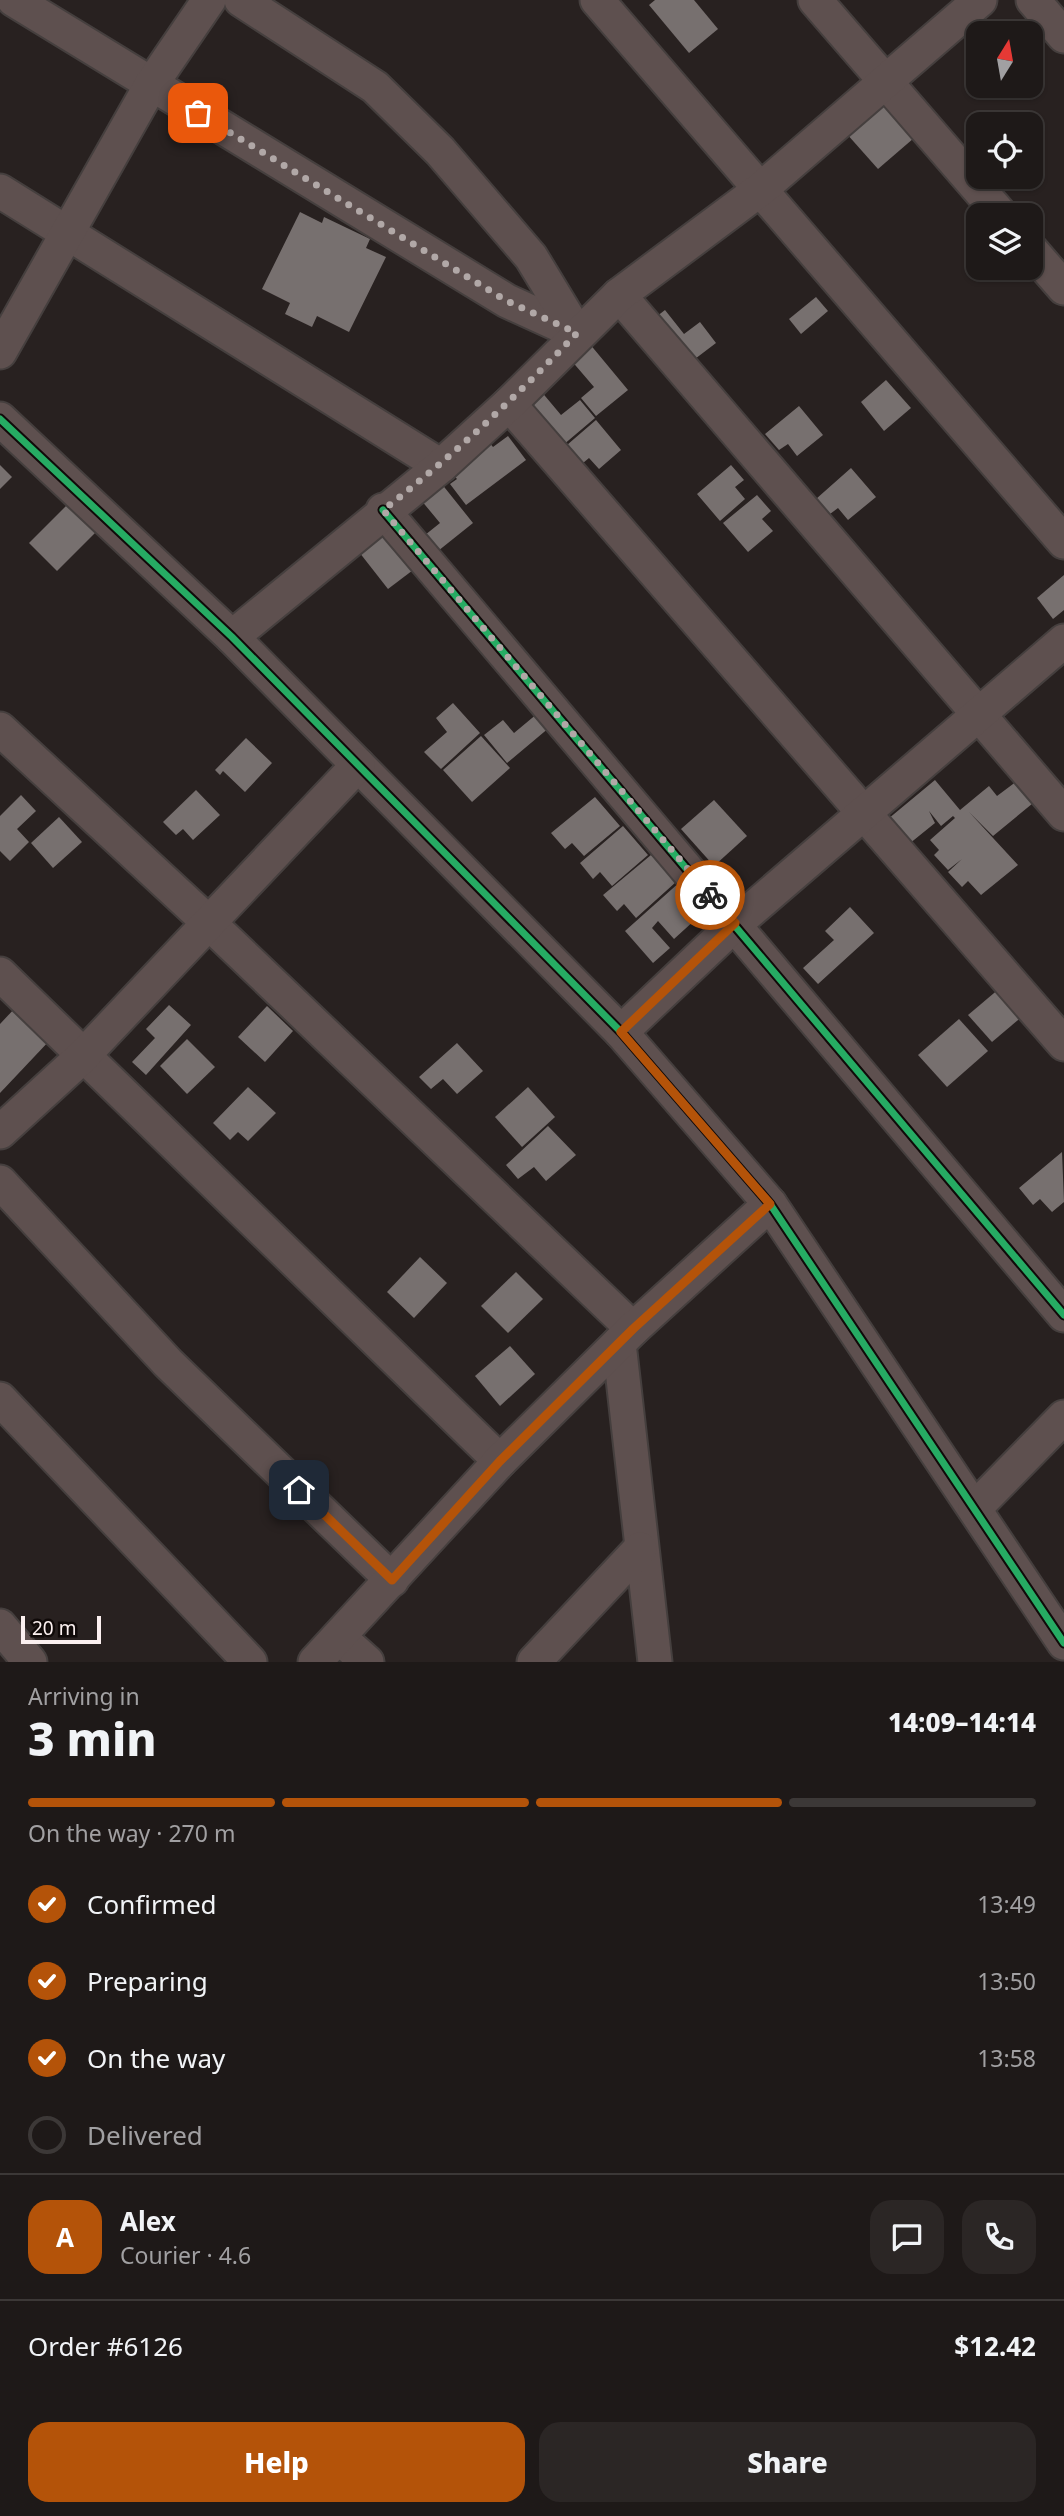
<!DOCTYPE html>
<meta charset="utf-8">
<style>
:root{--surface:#1e1918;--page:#2b2625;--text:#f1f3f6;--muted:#a1a0a2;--line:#3c3837;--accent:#b45309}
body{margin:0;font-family:"Noto Sans",sans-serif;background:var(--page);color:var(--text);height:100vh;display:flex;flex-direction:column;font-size:26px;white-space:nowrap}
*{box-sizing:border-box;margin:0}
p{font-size:23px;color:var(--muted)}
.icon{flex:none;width:38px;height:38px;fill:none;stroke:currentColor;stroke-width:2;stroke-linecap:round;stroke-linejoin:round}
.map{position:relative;height:1662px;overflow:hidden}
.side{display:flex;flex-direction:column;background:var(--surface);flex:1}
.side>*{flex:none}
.needle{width:46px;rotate:11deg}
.fabs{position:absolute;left:966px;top:21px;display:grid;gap:14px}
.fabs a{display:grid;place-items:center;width:77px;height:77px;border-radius:14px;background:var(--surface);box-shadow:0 2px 5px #0004,0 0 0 2px var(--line);font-size:35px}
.scale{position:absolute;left:21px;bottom:18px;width:80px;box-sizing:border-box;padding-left:7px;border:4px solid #fbf0f0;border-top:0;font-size:19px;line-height:24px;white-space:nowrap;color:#fbf0f0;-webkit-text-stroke:5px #100a09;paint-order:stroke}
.pin{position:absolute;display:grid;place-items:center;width:60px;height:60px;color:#fff;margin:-30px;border-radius:14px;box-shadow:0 4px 10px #0006}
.courier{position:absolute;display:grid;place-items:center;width:70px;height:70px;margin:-35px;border:5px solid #b45309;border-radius:50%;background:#fff;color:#222;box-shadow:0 2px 9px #0007}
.head em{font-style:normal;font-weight:800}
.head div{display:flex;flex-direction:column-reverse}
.head{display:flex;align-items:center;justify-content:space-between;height:119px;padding:0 28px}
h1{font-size:46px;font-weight:800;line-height:52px}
.bar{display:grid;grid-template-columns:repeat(4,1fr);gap:10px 7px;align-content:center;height:84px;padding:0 28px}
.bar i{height:9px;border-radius:5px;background:var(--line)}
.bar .selected{background:var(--accent)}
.bar p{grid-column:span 4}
.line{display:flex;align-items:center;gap:18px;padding:0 28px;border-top:2px solid var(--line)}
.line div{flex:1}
.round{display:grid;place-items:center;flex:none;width:74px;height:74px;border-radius:21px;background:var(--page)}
ol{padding:0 28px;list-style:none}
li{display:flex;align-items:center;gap:21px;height:77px}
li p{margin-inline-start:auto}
li .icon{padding:7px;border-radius:50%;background:var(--accent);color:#fff;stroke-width:4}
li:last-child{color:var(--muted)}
li i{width:38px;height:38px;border:4px solid var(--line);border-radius:50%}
.action{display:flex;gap:14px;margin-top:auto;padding:14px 28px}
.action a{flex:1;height:80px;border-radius:21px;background:var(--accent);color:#fff;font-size:28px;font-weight:800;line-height:80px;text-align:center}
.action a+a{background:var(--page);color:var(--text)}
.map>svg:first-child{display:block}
</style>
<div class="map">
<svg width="1064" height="1662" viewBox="0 0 1064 1662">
<rect width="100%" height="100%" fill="#282120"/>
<g fill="#77706f">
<path d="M655,0H694L718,29L689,53L649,5Z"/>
<path d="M884,104L914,138L878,169L846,133Z"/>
<path d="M300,212L322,223L324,217L370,239L366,248L386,257L349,332L317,316L312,327L285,314L290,303L262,289Z"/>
<path d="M816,297L828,311L801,334L789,319Z"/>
<path d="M665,310L684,334L700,322L716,343L687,365L652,320Z"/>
<path d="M589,343L628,390L596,416L581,398L594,387L570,359Z"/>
<path d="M886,380L911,408L884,431L861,402Z"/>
<path d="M540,390L561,415L580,400L595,418L556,451L519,408Z"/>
<path d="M799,406L823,435L797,456L788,444L779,450L765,434Z"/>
<path d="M596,420L621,450L599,469L589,458L583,463L567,445Z"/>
<path d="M508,436L526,460L466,505L450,484L457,479L450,471L488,441L493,447Z"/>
<path d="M0,465L12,477L0,489Z"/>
<path d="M731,465L744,480L735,487L745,499L720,521L697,494Z"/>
<path d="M851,468L876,497L848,520L838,508L830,514L816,499Z"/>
<path d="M437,478L473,523L438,551L425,535L440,523L416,494Z"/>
<path d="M757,495L771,511L762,519L773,531L748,552L723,523Z"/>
<path d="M69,503L97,531L57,571L29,543Z"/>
<path d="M381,522L421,564L388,589L352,543Z"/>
<path d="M1064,575V610L1053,619L1037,598Z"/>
<path d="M453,703L480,733L441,769L424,752L447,732L436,718Z"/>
<path d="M538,713L550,727L507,763L484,735L503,720L514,733Z"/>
<path d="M481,736L510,768L472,802L443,770Z"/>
<path d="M246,738L272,763L245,792L223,771L220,775L215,770Z"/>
<path d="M1021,778L1038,799L993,836L969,812L1018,865L981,895L968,881L962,887L948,872L962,859L948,870L934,855L939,850L930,840L955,818L953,816L941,826L929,811L935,823L909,844L888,819L935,780L960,810L989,786L997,796Z"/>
<path d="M196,790L220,815L193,840L183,829L176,835L163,822Z"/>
<path d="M21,795L36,811L17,829L29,842L10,861L0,851V816Z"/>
<path d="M595,797L620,826L584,856L572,843L565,849L551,833Z"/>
<path d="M714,800L747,836L714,866L681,829Z"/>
<path d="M59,817L82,842L53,868L31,843Z"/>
<path d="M623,826L648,855L612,886L600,872L593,879L580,863Z"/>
<path d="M651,855L676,882L636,918L624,904L617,911L603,895Z"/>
<path d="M681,881L707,909L674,939L658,921L652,928L670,948L653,963L625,931Z"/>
<path d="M850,907L874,933L818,984L803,968L834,940L825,931Z"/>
<path d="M1000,988L1024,1015L992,1042L968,1015Z"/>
<path d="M169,1005L191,1025L146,1075L132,1062L155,1038L146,1029Z"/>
<path d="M267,1006L293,1031L265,1062L238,1037Z"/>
<path d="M16,1007L51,1039L0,1093V1024Z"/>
<path d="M959,1019L988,1051L947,1087L918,1055Z"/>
<path d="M187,1039L215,1067L187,1094L160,1066Z"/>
<path d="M457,1043L483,1071L457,1094L443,1079L431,1089L419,1077Z"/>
<path d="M248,1087L276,1113L248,1141L238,1132L230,1140L213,1123Z"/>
<path d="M528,1087L555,1117L522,1147L495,1117Z"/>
<path d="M548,1126L576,1155L546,1181L534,1167L518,1179L506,1165Z"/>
<path d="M1062,1152L1064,1202L1052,1212L1040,1199L1033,1205L1019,1188Z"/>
<path d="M420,1257L447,1283L414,1318L387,1292Z"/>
<path d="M516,1272L543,1299L508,1333L481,1306Z"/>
<path d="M510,1346L535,1374L500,1406L475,1376Z"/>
</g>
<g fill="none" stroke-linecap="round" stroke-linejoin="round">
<defs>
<g id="street">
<path d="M14,0L507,301L577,333"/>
<path d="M241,0L375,87L440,151L531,257L577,333"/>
<path d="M597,0L1064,542"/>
<path d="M815,0L1001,215"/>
<path d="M1033,0L1064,36"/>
<path d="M0,191L441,466"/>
<path d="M1031,250L1064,288"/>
<path d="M619,295L1064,814"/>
<path d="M0,352L151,85L209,0"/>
<path d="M509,404L1064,1044"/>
<path d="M0,419L232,637L621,1032L770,1204L1064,1643"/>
<path d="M383,510L1064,1315"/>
<path d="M232,637L441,466L509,404L619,295L761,189L980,0"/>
<path d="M0,729L208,922L633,1329"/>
<path d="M0,974L500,1461"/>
<path d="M621,1032L735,924L1064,641"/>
<path d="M0,1132L82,1057L358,765"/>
<path d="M0,1182L168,1363L392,1580"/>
<path d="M619,1343L655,1662"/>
<path d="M0,1399L250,1662"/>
<path d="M975,1508L1064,1417"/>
<path d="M0,1626L30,1662"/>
<path d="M339,1637L367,1662"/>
<path d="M315,1662L500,1461L633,1329L770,1204"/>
<path d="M534,1662L640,1549"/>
</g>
</defs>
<use href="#street" stroke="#453f3e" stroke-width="37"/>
<use href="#street" stroke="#5e504f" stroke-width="33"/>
<defs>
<g id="cycleway">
<path d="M0,419L232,637L621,1032L770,1204L1064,1643"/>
<path d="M383,510L1064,1315"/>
</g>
</defs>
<use href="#cycleway" stroke="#100a09" stroke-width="11"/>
<use href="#cycleway" stroke="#26ab63" stroke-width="7"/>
</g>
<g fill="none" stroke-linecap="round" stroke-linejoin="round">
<path stroke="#b1a8a7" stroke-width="7" stroke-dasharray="0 12.6" d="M198,113L507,301L577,333C516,397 453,456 383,510L710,895"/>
<path stroke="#b45309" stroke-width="9" d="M299,1490L392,1580L500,1461L633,1329L770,1204L621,1032L735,923L710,895"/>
</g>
</svg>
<div class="fabs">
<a><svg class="needle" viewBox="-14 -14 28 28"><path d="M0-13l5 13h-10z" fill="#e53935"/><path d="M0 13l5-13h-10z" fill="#a1a0a2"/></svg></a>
<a><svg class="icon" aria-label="locate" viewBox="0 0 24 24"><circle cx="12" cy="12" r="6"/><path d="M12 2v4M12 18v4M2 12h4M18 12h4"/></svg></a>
<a><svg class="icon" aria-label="layers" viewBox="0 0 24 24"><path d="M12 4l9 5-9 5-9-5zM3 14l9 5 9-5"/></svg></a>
</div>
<div class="scale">20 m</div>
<div class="pin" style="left:198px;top:113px;background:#ea580c"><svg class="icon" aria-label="bag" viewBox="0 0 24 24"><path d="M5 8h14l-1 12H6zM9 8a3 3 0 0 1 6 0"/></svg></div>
<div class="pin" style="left:299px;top:1490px;background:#1f2937"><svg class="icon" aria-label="home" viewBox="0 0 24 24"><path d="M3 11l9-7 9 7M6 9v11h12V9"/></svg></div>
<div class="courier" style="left:710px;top:895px"><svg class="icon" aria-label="bike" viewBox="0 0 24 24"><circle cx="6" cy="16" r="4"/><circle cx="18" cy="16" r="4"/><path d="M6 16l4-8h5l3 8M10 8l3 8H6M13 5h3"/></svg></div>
</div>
<section class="side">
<div class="head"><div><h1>3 min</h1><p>Arriving in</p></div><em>14:09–14:14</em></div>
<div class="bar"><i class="selected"></i><i class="selected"></i><i class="selected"></i><i></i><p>On the way · 270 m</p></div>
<ol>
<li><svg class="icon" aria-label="check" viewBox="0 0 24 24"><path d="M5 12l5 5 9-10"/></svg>Confirmed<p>13:49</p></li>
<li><svg class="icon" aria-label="check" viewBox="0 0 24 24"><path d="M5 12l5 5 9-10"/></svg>Preparing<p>13:50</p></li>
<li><svg class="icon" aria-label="check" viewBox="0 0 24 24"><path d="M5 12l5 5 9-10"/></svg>On the way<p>13:58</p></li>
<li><i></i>Delivered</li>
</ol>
<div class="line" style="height:126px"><b class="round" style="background:var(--accent);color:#fff">A</b><div><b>Alex</b><p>Courier · 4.6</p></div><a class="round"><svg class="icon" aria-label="chat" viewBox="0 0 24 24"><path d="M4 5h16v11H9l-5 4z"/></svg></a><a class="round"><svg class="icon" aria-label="phone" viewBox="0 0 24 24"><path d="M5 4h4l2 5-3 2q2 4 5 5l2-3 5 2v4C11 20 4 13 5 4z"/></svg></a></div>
<div class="line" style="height:91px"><div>Order #6126</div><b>$12.42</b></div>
<div class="action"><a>Help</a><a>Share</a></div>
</section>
